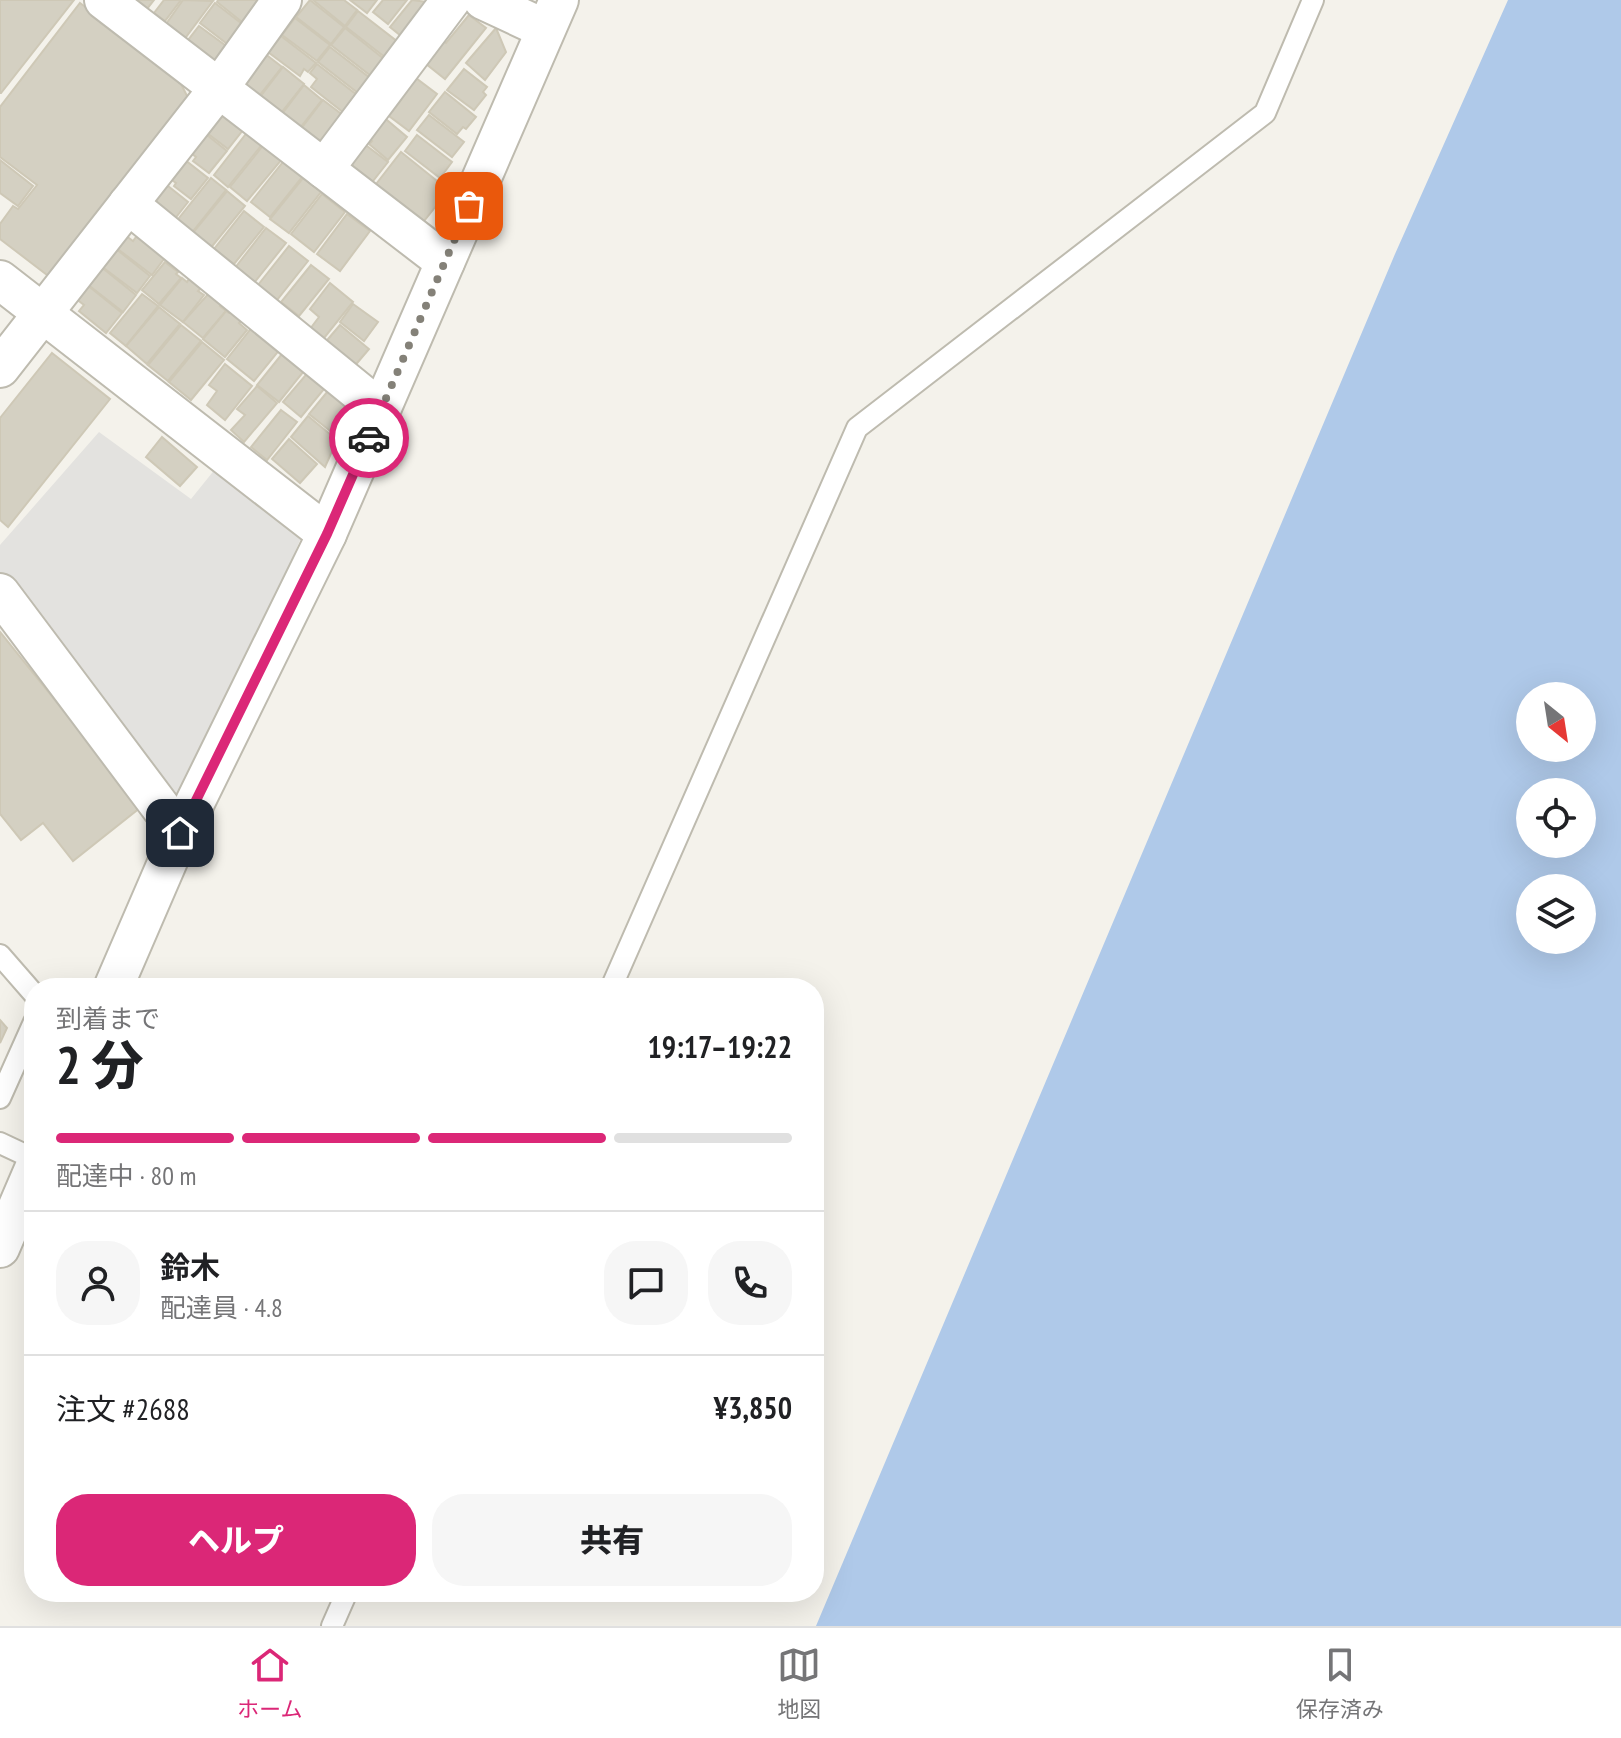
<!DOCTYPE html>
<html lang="ja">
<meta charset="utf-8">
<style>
:root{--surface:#fff;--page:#f6f6f6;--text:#202124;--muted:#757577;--line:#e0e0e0;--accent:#db2777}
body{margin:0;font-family:"PT Sans Narrow","Noto Sans JP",sans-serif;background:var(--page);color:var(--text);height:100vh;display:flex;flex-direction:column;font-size:30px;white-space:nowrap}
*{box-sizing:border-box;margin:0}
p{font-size:26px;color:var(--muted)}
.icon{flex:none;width:44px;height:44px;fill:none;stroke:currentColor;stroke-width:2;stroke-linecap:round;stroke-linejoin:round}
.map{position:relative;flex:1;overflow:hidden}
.sheet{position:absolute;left:24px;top:978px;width:800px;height:624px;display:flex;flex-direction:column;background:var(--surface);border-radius:32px;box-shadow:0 8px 32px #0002}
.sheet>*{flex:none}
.needle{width:52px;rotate:150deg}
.buttons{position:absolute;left:1516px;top:682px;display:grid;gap:16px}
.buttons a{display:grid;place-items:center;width:80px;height:80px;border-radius:50%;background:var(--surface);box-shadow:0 8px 32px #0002;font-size:40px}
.pin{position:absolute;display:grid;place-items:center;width:68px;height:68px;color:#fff;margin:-34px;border-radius:16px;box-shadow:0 4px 12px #0006}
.courier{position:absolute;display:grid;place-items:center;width:80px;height:80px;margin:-40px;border:6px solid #db2777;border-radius:50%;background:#fff;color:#222;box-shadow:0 2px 10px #0007}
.head em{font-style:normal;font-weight:800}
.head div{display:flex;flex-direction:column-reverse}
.head{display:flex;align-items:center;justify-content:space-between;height:136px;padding:0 32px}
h1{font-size:52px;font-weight:800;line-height:60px}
.bar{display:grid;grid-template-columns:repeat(4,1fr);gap:12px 8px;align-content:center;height:96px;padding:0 32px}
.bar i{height:10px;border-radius:6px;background:var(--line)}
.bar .selected{background:var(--accent)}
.bar p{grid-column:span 4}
.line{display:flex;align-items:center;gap:20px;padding:0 32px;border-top:2px solid var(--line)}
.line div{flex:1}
.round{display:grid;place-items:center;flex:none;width:84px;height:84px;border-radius:32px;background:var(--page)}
.cta{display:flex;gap:16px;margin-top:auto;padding:16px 32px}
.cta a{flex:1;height:92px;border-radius:32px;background:var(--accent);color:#fff;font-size:32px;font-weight:800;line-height:92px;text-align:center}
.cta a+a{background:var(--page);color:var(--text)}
.tabs{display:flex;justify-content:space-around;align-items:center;height:112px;border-top:2px solid var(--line);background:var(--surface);font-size:22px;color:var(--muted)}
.tabs a{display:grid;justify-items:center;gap:4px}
.tabs .selected{color:var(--accent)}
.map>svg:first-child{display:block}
</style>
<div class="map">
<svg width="1621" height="1626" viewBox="0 0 1621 1626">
<rect width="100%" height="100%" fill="#f4f2eb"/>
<path fill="#e3e2df" d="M99,432L191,499L216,468L303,533L190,800L169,805L0,574V545Z"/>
<path fill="#afc9e9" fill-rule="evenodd" d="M1508,0H1621V1626H816L1395,254ZM1530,696H1582V748H1530ZM1530,792H1582V844H1530ZM1530,888H1582V940H1530Z"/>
<g fill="#d4d0c2" stroke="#cec8b6" stroke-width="2">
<path d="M0,0H74L1,93H0Z"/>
<path d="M126,0H154L143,14Z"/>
<path d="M164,0H181L165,21L154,13Z"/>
<path d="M183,0L213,1L180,45L161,31Z"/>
<path d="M218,0H255L266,9L247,26L217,2Z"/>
<path d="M310,0L344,27L331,44L296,17Z"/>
<path d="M313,0H344L357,10L345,26Z"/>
<path d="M350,0H377L367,13Z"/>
<path d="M383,0H407L388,24L373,12Z"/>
<path d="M412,0L427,2L406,40L390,27Z"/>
<path d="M80,3L177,76L190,102L55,281L0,239V224L13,206L18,209L37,185L0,157V107Z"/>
<path d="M215,3L250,30L235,50L200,23Z"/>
<path d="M358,11L398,42L386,58L346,27Z"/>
<path d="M469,15L486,28L445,79L420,59L438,37L446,43Z"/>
<path d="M295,18L330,45L317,61L282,35Z"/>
<path d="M199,26L233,51L221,67L182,48Z"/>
<path d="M345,28L384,59L371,76L331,45Z"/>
<path d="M496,28L506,52L485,80L466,63Z"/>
<path d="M281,36L316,63L308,72L304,69L300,76L268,52Z"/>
<path d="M330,47L370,78L358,93L318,62Z"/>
<path d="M264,53L282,67L255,101L241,81Z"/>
<path d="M317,64L357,95L344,113L311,87L317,79L310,73Z"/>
<path d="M283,67L304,84L281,113L260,97Z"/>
<path d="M464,69L487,87L483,92L486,95L474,110L447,90Z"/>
<path d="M412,75L437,94L409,131L389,116L401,100L396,97Z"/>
<path d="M304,85L322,100L300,128L282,114Z"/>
<path d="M445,92L476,117L466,129L463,127L457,134L429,112Z"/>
<path d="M323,100L344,116L324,143L311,145L297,134Z"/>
<path d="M217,112L247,125L228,149L203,130Z"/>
<path d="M381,115L407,137L388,160L369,144L372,141L364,135Z"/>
<path d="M429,115L464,142L452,157L417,130Z"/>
<path d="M249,130L264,142L228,187L214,175Z"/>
<path d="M202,131L227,151L209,173L193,161L196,157L187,150Z"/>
<path d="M417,135L452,162L440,178L405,151Z"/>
<path d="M359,140L388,162L369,186L348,170L352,165L344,159Z"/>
<path d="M265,143L283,158L247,201L230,187Z"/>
<path d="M401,152L442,185L438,191L444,196L420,226L373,188Z"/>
<path d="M180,156L208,178L191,199L174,186L176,183L165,175Z"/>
<path d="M0,160L33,186L18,206L0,193Z"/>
<path d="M283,162L302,177L270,217L251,202Z"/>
<path d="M211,178L226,190L190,235L175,223Z"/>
<path d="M303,178L321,192L289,233L270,219Z"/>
<path d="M163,182L188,202L170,225L148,201Z"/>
<path d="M227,191L245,206L209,250L191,235Z"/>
<path d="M322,194L345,212L314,252L291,234Z"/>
<path d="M244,211L264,227L234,264L214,249Z"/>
<path d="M347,214L370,231L340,271L317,254Z"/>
<path d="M266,228L286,243L250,288L231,273Z"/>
<path d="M139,233L167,255L152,275L115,247L125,235L133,241Z"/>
<path d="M289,246L308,261L273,305L254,290Z"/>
<path d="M115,248L150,276L137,293L101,266Z"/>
<path d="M165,262L178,272L176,274L181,278L159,304L142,290Z"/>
<path d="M311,265L329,279L299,316L281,302Z"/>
<path d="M100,266L136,295L123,312L87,284Z"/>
<path d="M182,278L187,282L189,279L201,288L198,291L204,295L183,322L160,305Z"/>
<path d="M330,283L353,302L320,343L307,333L319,317L310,309Z"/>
<path d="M86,284L122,313L106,333L79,311L84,305L75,298Z"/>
<path d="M210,292L223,302L220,306L226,311L203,338L183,322Z"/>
<path d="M142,294L158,306L126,346L110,333Z"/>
<path d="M353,304L378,322L364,341L340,322Z"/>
<path d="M159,307L180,324L147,364L126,346Z"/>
<path d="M226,311L229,313L231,311L242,320L239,323L247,330L225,357L203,339Z"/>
<path d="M181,325L201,341L168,381L148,365Z"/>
<path d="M340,325L369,349L352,369L323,345Z"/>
<path d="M253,326L281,348L254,381L227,359Z"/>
<path d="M202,342L224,360L191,400L169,382Z"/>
<path d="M286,349L308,366L279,402L257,385Z"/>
<path d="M52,353L110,399L8,527L0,520V418Z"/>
<path d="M225,364L252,386L225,420L207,405L217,391L209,385Z"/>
<path d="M310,370L324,389L301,417L283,402Z"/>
<path d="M257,386L277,403L244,442L231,430L245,415L237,409Z"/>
<path d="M332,386L347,399L344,406L350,412L339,438L309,414Z"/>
<path d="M281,410L297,422L267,460L251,447Z"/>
<path d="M308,416L337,440L325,467L291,437Z"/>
<path d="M162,437L197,467L180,486L146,457Z"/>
<path d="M289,439L317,464L300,483L272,459Z"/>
<path d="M0,632L141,807L73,861L43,823L21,840L0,814Z"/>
<path d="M0,1020L7,1028L0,1043Z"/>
</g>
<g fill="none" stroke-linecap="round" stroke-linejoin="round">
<defs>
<g id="service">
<path d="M0,955L34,994"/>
<path d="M611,988L857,428L1265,113L1313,0"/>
<path d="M0,1098L34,1022"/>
<path d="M0,1143L34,1159"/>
<path d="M332,1626L347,1592"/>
</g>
<g id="minor">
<path d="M104,0L445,262"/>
<path d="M483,0L545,29"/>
<path d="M324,169L451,0"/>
<path d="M128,204L381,410"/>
<path d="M0,280L327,534"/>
<path d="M0,368L219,88L282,0"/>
<path d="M0,593L180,833"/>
<path d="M113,988L180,833L327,534L559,0"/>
<path d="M0,1248L34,1169"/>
</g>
</defs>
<use href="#service" stroke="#bebbaf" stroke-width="24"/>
<use href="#minor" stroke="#bebbaf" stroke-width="42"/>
<use href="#service" stroke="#fff" stroke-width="20"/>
<use href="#minor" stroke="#fff" stroke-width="38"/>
</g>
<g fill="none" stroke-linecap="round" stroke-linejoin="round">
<path stroke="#848178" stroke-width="8" stroke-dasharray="0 14.4" d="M369,438L469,206"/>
<path stroke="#db2777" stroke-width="10" d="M180,833L327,534L369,438"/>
</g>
</svg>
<div class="buttons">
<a><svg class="needle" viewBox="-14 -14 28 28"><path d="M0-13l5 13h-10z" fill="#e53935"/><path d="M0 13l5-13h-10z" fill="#757577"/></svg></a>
<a><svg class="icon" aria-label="locate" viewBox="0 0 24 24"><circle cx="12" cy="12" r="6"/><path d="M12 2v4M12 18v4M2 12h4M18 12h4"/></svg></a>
<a><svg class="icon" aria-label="layers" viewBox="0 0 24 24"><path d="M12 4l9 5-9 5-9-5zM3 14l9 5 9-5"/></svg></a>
</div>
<div class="pin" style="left:469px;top:206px;background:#ea580c"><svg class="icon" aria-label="bag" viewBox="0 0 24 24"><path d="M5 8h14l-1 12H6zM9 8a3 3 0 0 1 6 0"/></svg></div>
<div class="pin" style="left:180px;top:833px;background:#1f2937"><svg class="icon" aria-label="home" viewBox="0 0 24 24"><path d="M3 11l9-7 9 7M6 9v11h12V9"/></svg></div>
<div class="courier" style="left:369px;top:438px"><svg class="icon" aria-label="car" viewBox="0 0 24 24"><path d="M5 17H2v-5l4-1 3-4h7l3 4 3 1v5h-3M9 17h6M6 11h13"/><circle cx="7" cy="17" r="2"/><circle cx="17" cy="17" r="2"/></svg></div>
<section class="sheet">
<div class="head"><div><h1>2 分</h1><p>到着まで</p></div><em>19:17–19:22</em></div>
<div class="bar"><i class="selected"></i><i class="selected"></i><i class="selected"></i><i></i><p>配達中 · 80 m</p></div>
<div class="line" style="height:144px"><a class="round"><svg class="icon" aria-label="person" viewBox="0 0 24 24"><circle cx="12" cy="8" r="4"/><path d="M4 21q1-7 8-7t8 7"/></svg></a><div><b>鈴木</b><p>配達員 · 4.8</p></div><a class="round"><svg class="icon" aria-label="chat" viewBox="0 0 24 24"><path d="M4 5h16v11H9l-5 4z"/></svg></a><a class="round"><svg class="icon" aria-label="phone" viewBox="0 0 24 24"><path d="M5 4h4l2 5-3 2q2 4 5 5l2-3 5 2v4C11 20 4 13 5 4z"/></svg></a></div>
<div class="line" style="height:104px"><div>注文 #2688</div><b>¥3,850</b></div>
<div class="cta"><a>ヘルプ</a><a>共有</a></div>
</section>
</div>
<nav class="tabs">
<a class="selected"><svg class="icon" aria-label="home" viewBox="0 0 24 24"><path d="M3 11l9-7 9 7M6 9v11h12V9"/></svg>ホーム</a>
<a><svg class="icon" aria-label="map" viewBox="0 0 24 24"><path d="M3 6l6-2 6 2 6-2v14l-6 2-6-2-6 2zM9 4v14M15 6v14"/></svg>地図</a>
<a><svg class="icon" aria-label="saved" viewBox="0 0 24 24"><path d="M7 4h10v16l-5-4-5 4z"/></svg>保存済み</a>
</nav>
